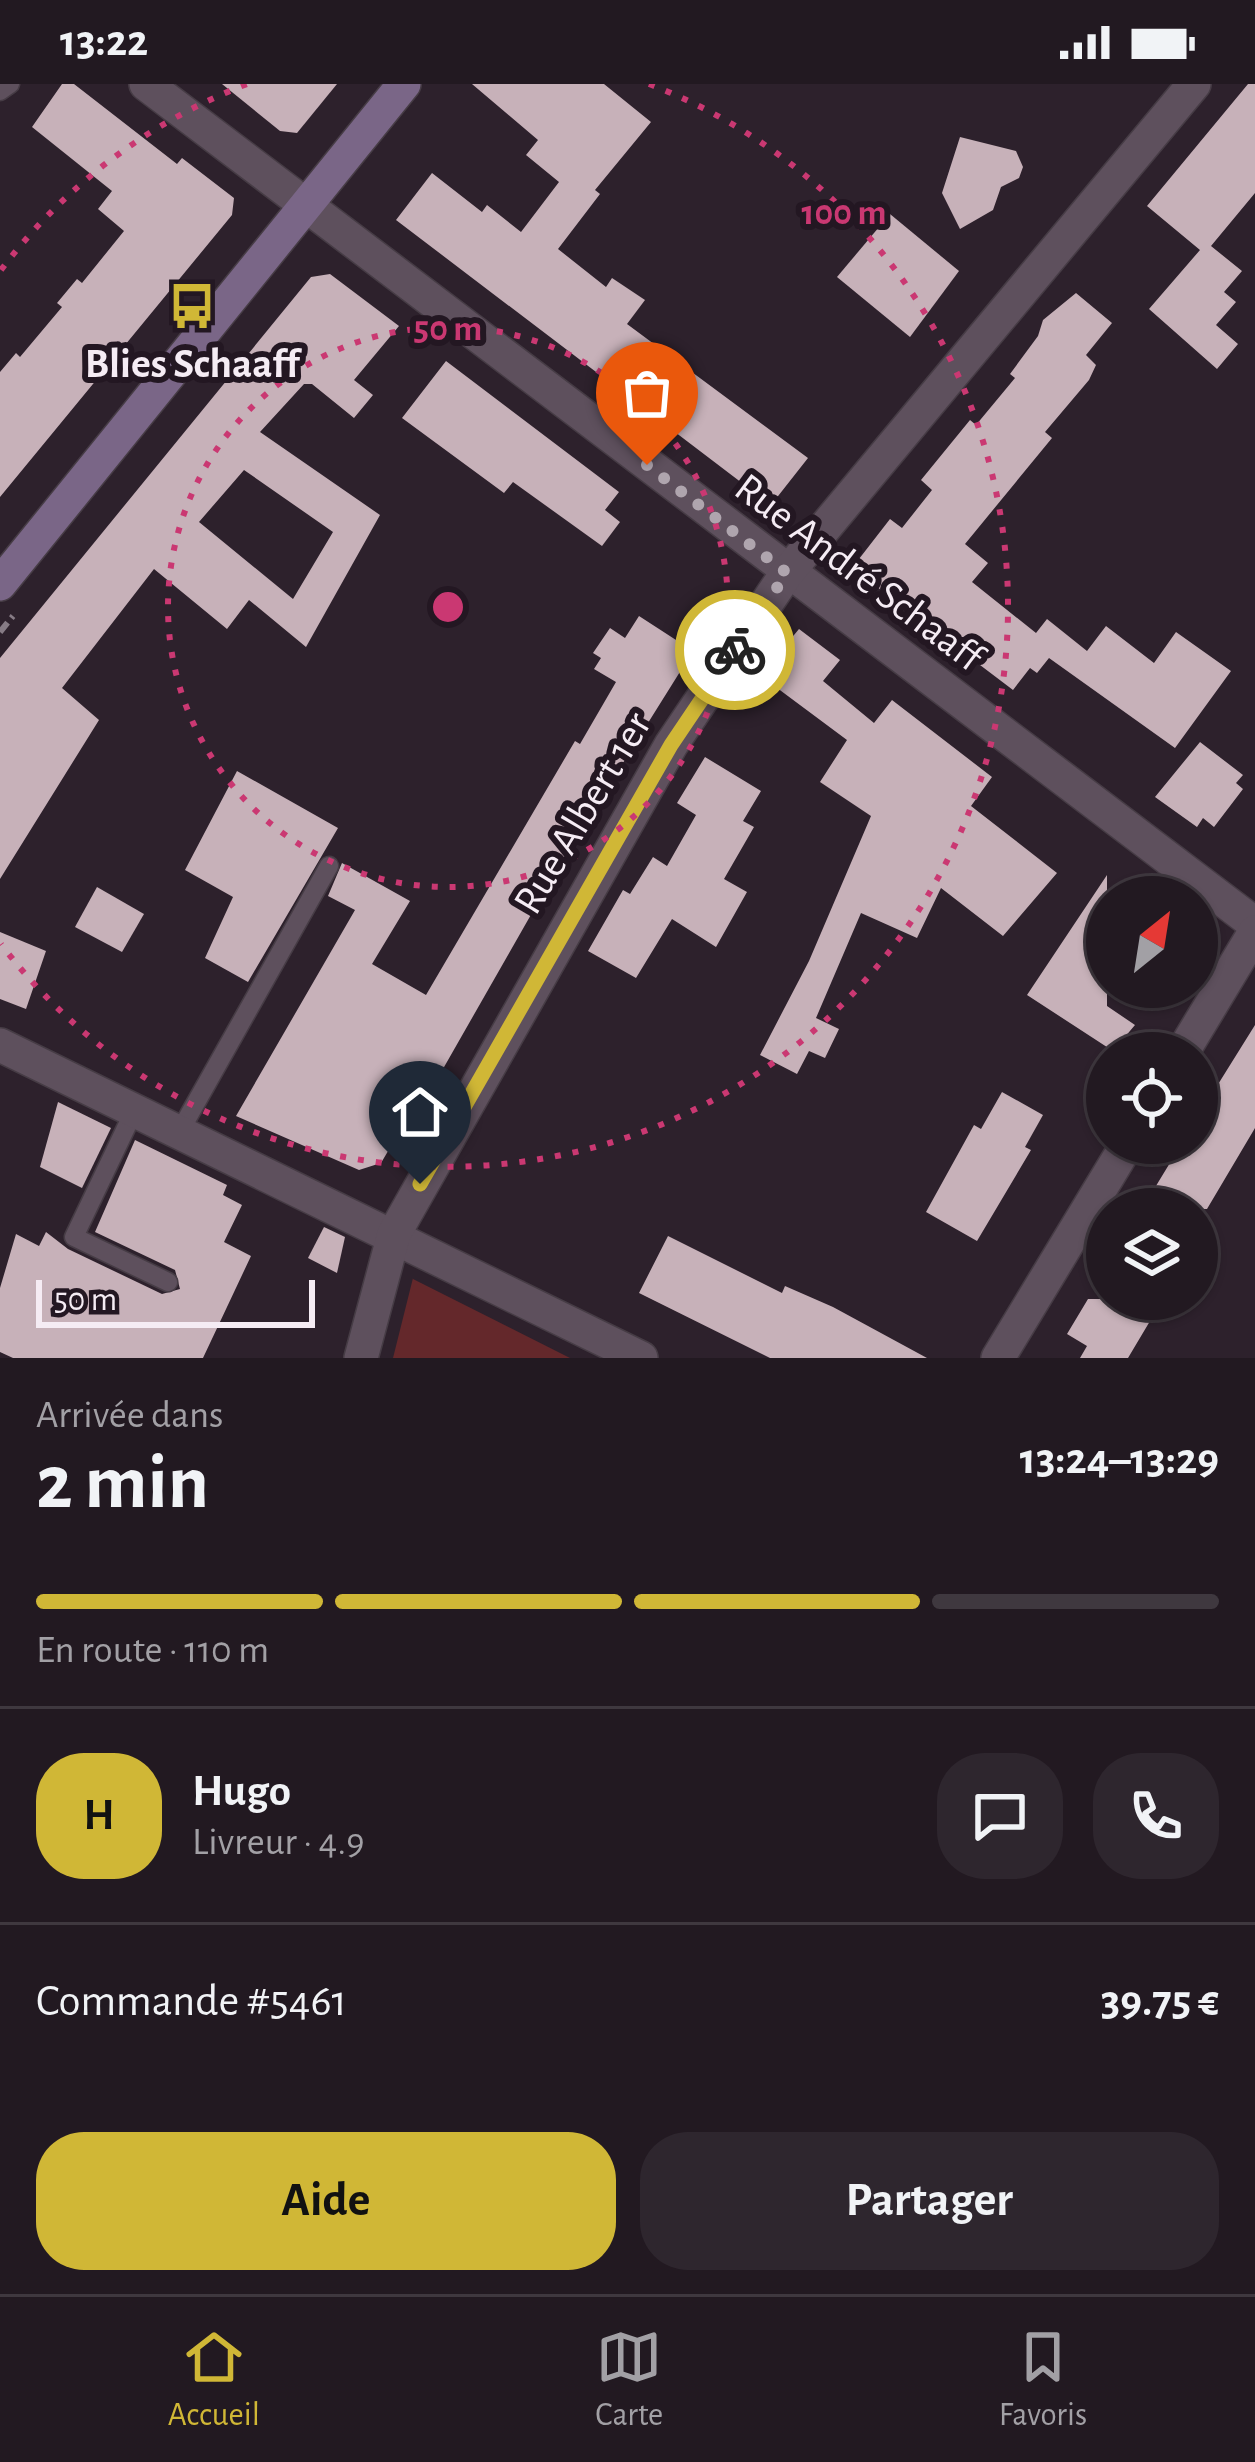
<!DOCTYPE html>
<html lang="fr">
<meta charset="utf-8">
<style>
:root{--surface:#221921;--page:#2e262e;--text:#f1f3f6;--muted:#a2a0a5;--line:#3f383f;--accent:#d0b736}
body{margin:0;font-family:"Alegreya Sans",sans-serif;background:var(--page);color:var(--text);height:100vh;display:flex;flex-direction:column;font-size:45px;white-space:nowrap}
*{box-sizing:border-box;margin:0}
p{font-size:39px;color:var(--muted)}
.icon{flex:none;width:66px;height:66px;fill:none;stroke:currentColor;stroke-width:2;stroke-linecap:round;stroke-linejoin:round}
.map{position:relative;height:1274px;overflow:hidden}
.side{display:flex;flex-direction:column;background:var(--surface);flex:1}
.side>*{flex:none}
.needle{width:78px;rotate:30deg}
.fabs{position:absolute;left:1086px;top:792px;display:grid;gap:24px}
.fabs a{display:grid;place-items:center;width:132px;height:132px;border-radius:50%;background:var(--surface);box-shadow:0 3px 9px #0004,0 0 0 3px var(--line);font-size:60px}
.scale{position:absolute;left:36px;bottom:30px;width:279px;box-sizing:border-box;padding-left:12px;border:6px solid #f5ecf4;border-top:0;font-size:33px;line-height:42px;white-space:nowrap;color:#f5ecf4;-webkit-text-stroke:9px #231722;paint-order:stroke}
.pin{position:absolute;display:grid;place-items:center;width:102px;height:102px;color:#fff;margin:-123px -51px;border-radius:50% 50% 50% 0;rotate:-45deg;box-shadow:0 0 12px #0007}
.pin .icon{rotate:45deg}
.courier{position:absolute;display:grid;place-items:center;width:120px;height:120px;margin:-60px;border:9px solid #d0b736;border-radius:50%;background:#fff;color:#222;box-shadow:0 3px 15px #0007}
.overview em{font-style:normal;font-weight:700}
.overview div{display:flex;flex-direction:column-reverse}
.overview{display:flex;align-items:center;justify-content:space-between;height:204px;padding:0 36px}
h1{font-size:78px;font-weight:700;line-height:90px}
.bar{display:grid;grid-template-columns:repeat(4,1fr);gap:18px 12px;align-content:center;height:144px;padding:0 36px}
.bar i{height:15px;border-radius:9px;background:var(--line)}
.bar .on{background:var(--accent)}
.bar p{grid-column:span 4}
.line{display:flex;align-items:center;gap:30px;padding:0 36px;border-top:3px solid var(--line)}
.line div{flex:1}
.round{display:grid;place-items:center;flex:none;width:126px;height:126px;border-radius:48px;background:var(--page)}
.action{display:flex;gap:24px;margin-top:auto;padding:24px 36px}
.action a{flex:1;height:138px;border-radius:48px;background:var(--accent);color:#111;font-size:48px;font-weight:700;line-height:138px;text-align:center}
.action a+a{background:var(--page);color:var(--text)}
.status{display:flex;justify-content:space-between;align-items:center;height:84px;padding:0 60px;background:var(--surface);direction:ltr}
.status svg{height:33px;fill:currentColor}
.dock{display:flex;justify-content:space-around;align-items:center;height:168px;border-top:3px solid var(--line);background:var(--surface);font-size:33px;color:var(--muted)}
.dock a{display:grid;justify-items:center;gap:6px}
.dock .on{color:var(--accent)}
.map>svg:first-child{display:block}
</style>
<div class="status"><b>13:22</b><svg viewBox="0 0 49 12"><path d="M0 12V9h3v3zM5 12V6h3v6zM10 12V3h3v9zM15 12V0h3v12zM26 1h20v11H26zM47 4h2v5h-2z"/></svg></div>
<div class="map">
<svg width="1255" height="1274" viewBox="0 0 1255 1274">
<rect width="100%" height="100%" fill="#2d212c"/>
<path fill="#64282b" d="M413,1194V1195L570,1274H393Z"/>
<g fill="#c7b1b9" fill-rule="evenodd">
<path d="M62,0H74L177,80L182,74L234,114L232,131L0,413V288L16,269L20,273L62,223L57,219L77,195L82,199L124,147L98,125L112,107L32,43Z"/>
<path d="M222,0H337L297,49L280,47Z"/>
<path d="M472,0H604L651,38L595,106L600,110L558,165L606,203L612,194L645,216L627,240L808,374L771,421L396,136L432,89L482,128L487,121L521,148L559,98L526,71L538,56Z"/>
<path d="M1248,0H1255V109L1211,162L1242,187L1224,208L1236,218L1216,241L1238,260L1217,285L1149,225L1200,166L1147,122Z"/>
<path d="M960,53L1016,67L1023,83L1019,94L1001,103L993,126L960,145L942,109Z"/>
<path d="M890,130L959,187L910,253L837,193Z"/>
<path d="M330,190L399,242L354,296L373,311L354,334L312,300H304L260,348L380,431L306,563L249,516L227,545L154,485L62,604L99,636L0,795V574L311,193ZM244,386L333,448L293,515L199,438Z"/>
<path d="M1076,209L1112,239L1086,271L1096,281L1089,296L1045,348L1052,354L965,460L988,479L972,498L1036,549L1047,535L1087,567L1106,542L1154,579L1176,548L1231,587L1175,664L1049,574L1037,589L1030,584L1013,606L852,484L890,435L902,444L932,406L921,396L970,336L976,341L1015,294L1010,290L1038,252L1043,236Z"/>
<path d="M446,277L619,408L605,426L620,438L602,462L513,398L504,409L402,334Z"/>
<path d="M639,532L693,567L561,778L403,1055L397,1052L381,1079L359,1086L236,1032L355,826L328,812L342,779L410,817L372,880L426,911L575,657L580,660L616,598L594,585L601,574L593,569L610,544L625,554Z"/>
<path d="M799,545L840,576L823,597L874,639L892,616L992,693L971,722L1057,789L1003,852L941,804L917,854L861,829L816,934L839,945L825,974L809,967L797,990L760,971L809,877L871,732L820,698L847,656L757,589L781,551L789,557Z"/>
<path d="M1200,658L1243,691L1236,699L1243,705L1214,743L1203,734L1197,743L1155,713Z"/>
<path d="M705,673L761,707L743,737L754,743L724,795L747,808L716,863L672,835L636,894L588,867L623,806L630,810L653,773L667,782L696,731L677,719Z"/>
<path d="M237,687L338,744L248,898L205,874L233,813L185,786Z"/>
<path d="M1107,791V922L1135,941L1113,967L1027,911Z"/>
<path d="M97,803L144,830L122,868L75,843Z"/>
<path d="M0,848L46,867L26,925L0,915Z"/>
<path d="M1255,941V1044L1207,1125H1142L1182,1059H1197V1034Z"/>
<path d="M1002,1008L1043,1031L1025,1063L1031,1066L977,1157L926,1128L974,1041L981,1045Z"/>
<path d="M58,1018L111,1044L82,1104L40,1083Z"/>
<path d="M135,1056L227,1101L223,1111L242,1121L224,1158L251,1172L203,1274H13L0,1268V1204L16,1150L39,1162L46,1148L68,1165L162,1210L180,1205L175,1186L95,1148Z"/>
<path d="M324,1143L345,1153L337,1189L308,1174Z"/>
<path d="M668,1152L782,1209L785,1202L833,1223L927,1274H770L639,1209Z"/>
<path d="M1088,1215H1154L1146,1228L1153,1232L1128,1274H1080L1087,1262L1067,1250Z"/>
</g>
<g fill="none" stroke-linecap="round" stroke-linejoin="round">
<defs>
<g id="service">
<path d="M0,7L10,0"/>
<path d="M135,1025L74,1153L168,1198"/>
<path d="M180,1047L329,782"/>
</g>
<g id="minor">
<path d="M146,0L1255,840"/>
<path d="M0,961L641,1274"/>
<path d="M1182,969L1255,848"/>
<path d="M361,1274L394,1150L671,661L787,489L1194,0"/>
<path d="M998,1274L1128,1059"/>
</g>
<path id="secondary" d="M0,500L404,0"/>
</defs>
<use href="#service" stroke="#463c45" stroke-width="21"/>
<use href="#minor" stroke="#463c45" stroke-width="36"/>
<use href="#secondary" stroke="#463c45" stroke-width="36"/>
<path stroke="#867b85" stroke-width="6" stroke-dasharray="12 6" stroke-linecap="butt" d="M0,548L13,532"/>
<use href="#service" stroke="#5e505d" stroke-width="18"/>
<use href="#minor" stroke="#5e505d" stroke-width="33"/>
<use href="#secondary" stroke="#7a6687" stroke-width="33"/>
</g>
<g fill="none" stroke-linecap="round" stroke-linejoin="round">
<path stroke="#afa5ae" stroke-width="12" stroke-dasharray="0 21.6" d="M647,381L787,489L735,566"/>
<path stroke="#d0b736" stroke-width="15" d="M420,1100L671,661L735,566"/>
</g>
<g fill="none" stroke="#ca3872" stroke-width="6" stroke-dasharray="6 12">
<circle cx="448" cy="523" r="280"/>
<path d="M1 186A560 560 0 0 1 247 0M649 0A560 560 0 1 1 1 860"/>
</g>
<defs>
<symbol id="bus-bare" viewBox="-9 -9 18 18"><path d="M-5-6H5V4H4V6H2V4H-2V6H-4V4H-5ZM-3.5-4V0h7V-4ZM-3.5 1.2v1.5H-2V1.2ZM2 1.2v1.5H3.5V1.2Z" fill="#d0b736" stroke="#231722" stroke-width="2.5" paint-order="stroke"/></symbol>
</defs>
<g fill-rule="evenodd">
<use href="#bus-bare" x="159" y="189" width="66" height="66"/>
</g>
<g text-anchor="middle" stroke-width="12" stroke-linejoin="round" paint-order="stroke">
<g font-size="42" font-weight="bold" fill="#f5ecf4" stroke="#231722">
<text x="192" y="293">Blies Schaaff</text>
</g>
<g font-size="42" fill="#f5ecf4" stroke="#231722">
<text transform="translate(860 487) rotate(37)" y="15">Rue André Schaaff</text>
<text transform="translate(581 728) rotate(-59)" y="15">Rue Albert 1er</text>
</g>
</g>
<circle cx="448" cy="523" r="18" fill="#ca3872" stroke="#231722" stroke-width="6"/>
<g font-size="36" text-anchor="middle" font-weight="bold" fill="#ca3872" stroke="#231722" stroke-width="12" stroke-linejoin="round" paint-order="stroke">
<text x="844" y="140">100 m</text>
<text x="448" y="256">50 m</text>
</g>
</svg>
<div class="fabs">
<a><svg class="needle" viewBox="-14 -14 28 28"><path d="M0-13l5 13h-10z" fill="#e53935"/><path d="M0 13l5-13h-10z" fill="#a2a0a5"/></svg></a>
<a><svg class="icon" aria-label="locate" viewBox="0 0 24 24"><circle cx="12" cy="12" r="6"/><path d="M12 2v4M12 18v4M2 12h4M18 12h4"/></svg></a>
<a><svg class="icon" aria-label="layers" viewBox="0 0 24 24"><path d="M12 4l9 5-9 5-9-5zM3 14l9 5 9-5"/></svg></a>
</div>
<div class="scale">50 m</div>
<div class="pin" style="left:647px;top:381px;background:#ea580c"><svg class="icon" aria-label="bag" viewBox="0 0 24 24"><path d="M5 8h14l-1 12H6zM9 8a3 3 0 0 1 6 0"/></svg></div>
<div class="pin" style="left:420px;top:1100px;background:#1f2937"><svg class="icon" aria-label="home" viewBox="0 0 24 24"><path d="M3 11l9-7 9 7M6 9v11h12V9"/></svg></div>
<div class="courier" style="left:735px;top:566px"><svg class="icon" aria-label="bike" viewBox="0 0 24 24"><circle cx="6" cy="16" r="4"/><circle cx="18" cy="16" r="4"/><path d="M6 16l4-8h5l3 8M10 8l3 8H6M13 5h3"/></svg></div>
</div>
<section class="side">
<div class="overview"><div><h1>2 min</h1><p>Arrivée dans</p></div><em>13:24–13:29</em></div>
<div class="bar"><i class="on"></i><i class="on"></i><i class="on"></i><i></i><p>En route · 110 m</p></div>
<div class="line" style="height:216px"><b class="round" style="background:var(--accent);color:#111">H</b><div><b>Hugo</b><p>Livreur · 4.9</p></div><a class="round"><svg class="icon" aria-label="chat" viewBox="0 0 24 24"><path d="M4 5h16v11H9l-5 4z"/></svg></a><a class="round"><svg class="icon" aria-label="phone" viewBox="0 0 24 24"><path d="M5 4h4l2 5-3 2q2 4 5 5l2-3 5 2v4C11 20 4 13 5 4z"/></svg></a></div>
<div class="line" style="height:156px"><div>Commande #5461</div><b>39.75 €</b></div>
<div class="action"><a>Aide</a><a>Partager</a></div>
</section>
<nav class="dock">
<a class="on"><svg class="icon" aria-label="home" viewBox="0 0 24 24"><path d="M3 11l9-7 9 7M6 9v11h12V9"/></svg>Accueil</a>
<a><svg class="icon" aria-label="map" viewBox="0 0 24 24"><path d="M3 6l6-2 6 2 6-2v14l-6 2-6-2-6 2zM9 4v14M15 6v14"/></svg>Carte</a>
<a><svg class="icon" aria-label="saved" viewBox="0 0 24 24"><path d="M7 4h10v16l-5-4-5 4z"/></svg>Favoris</a>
</nav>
